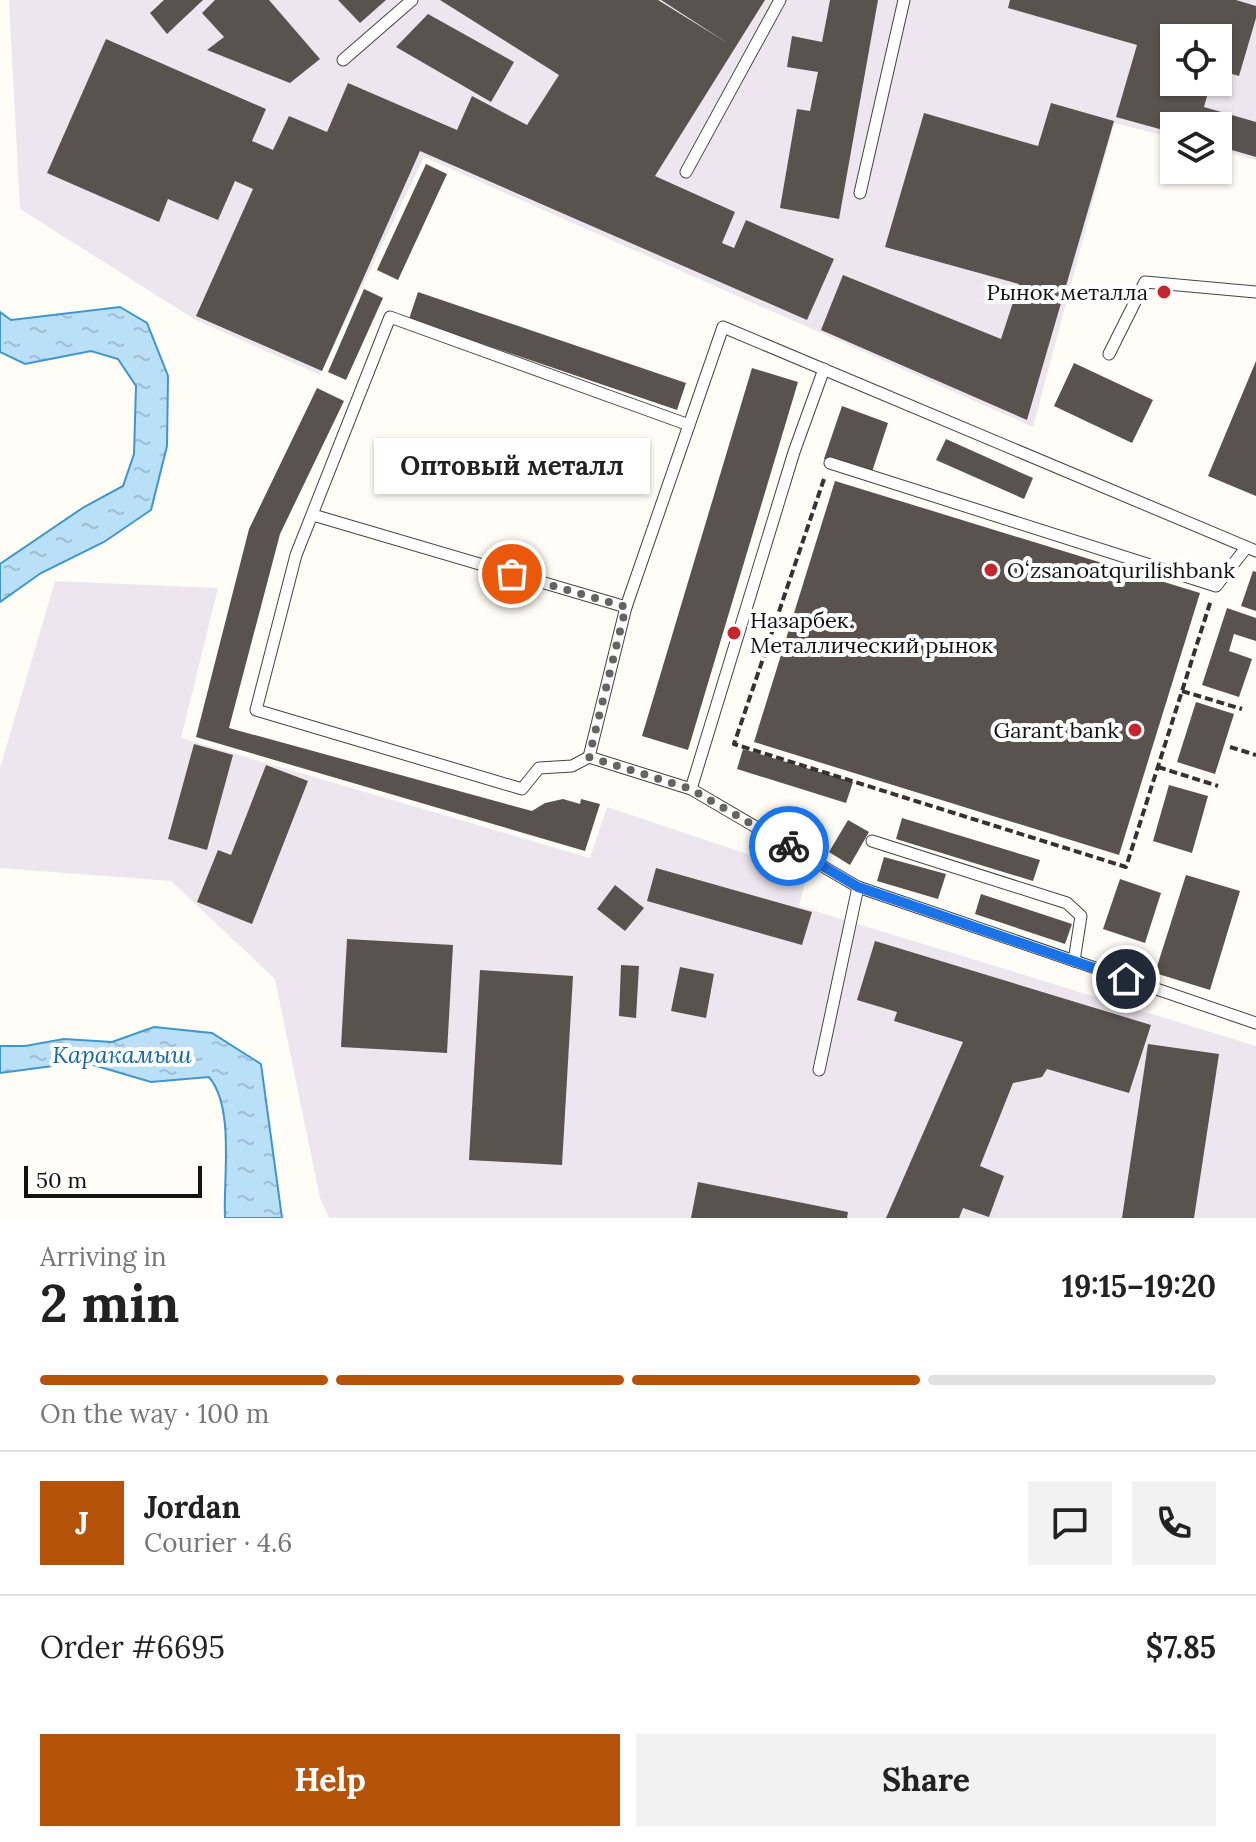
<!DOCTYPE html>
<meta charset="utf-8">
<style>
:root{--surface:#fff;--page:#f2f2f2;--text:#222;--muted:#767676;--line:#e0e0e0;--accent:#b45309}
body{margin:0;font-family:Lora,serif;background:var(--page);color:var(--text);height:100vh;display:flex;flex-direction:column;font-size:30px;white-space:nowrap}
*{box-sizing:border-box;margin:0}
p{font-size:26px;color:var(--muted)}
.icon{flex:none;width:44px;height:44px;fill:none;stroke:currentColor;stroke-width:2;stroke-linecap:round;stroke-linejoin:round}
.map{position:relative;height:1218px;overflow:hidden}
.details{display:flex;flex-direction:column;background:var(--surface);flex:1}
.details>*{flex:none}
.fabs{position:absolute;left:1160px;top:24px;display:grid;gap:16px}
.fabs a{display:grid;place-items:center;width:72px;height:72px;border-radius:0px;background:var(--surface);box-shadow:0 2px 6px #0004;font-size:40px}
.scale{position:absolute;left:24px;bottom:20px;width:178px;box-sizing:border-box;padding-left:8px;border:4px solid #111;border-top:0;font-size:22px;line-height:28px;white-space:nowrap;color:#111;-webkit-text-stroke:6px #fff;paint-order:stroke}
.pin{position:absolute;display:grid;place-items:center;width:68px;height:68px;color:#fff;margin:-34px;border:4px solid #fff;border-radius:50%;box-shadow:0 2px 8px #0007}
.courier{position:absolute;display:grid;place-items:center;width:80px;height:80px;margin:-40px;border:6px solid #1a73e8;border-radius:50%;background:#fff;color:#222;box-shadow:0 2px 10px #0007}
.bubble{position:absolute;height:56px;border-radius:0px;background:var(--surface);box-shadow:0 2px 6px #0004;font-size:26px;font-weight:700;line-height:56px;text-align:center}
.overview em{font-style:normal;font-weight:700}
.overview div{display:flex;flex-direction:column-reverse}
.overview{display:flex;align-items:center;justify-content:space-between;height:136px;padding:0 40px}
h1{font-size:52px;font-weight:700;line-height:60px}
.bar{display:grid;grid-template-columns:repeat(4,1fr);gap:12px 8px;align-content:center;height:96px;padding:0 40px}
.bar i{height:10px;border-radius:6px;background:var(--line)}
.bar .current{background:var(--accent)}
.bar p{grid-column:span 4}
.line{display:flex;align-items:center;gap:20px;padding:0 40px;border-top:2px solid var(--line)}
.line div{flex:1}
.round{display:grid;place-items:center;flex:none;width:84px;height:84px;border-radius:0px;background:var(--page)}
.action{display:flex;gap:16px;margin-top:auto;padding:16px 40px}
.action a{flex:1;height:92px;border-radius:0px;background:var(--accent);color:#fff;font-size:32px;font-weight:700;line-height:92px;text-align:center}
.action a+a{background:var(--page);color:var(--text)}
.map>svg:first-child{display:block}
</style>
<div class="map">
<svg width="1256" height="1218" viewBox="0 0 1256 1218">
<defs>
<pattern id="water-ripples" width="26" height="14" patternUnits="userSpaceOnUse" patternTransform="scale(2)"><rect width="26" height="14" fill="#b9e0f7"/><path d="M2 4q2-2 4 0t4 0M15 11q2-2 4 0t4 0" fill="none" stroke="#9ebfd3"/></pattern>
</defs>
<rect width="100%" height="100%" fill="#fffdf5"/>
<g fill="#eee6ef" fill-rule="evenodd">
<path d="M9,0H1256V160L1218,150V126H1174V138L1114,123L1033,427L424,157L320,375L194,319L20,209ZM1174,38H1218V82H1174Z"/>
<path d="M55,581L218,588L181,738L590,858L607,807L807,874L799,906L1256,1046V1218H329L320,1198L275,979L171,881L0,868V768Z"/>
</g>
<g fill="url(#water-ripples)" stroke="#3f96cf" stroke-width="2">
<path d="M120,307L147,323L168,376L167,446L151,510L104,542L41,573L0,602V564L84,507L123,486L134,454L136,386L118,359L91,351L25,364L0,352V312L11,320Z"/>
<path d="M154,1027L212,1033L261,1064L282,1218H225C223,1178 235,1108 209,1077L151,1082L83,1062L0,1073V1046H25L64,1039L112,1042Z"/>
</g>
<g fill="#5a524d">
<path d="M164,0H203L167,34L150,13Z"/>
<path d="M215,0H269L320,59L290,83L207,50L224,37L202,13Z"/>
<path d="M338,0H386L360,23Z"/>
<path d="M440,0H658L729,44L661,0H765L655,176L735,212L722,243L734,248L746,220L834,259L807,320L420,151L322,371L196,316L253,189L235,181L218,220L168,199L159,222L47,173L106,39L266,109L252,141L273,150L289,116L327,132L348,83L457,130L472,96L527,125L559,75Z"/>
<path d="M830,0H878L839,219L780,208L797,109L810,111L818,72L787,67L792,36L822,42Z"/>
<path d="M1010,0H1236L1256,6V18L1239,76L1218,70V38H1174V82H1211L1204,107L1256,122V157L1218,146V126H1174V133L1116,117L1137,45L1008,8Z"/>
<path d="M428,14L514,62L491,102L396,47Z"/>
<path d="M1051,103L1114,121L1027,420L821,330L843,275L1001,339L1019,284L885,247L924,113L1038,146Z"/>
<path d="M426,164L447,174L398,280L377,270Z"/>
<path d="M364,289L383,298L346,380L328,372Z"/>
<path d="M418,292L686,383L677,410L409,319Z"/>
<path d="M1256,361V496L1208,476Z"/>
<path d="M1074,363L1153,400L1132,443L1054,406Z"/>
<path d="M752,368L798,382L688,750L642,736Z"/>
<path d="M317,388L344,401L280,534L229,728L532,811L545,803L563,799L580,804L581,799L600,804L585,851L196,737L249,529Z"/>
<path d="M842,406L888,423L871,475L824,459Z"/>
<path d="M946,439L1033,478L1024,499L936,460Z"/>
<path d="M835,481L1200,593L1119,855L754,742Z"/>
<path d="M1253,571L1256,572V611L1241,606Z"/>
<path d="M1227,608L1256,618V641L1234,634L1229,651L1252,659L1239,697L1202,685Z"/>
<path d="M1196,702L1234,714L1215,774L1177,762Z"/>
<path d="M194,744L233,755L207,850L168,839Z"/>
<path d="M743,749L853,782L846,803L737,769Z"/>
<path d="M266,765L308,781L252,924L197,902L218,850L231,855Z"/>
<path d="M1169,785L1208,796L1192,853L1153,841Z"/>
<path d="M902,818L1040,860L1033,881L896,839Z"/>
<path d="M848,820L869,832L850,865L829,852Z"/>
<path d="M884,857L946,874L938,899L877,881Z"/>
<path d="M656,868L812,912L802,945L647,901Z"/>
<path d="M1186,875L1240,891L1210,990L1155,973Z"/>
<path d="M1120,879L1161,893L1145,943L1103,929Z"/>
<path d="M615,885L644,908L625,931L597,909Z"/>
<path d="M981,894L1072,924L1065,944L975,914Z"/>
<path d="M347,939L453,945L447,1053L341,1047Z"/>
<path d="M875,941L1151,1025L1129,1093L1047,1069L1042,1077L1013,1083L980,1166L1004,1176L989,1217L963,1208L959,1218H886L963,1042L894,1021L897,1012L857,1000Z"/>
<path d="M621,965L639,966L636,1018L619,1016Z"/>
<path d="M680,967L714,974L706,1018L671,1011Z"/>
<path d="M480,970L573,976L562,1165L469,1160Z"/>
<path d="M1148,1044L1219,1054L1194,1218H1122Z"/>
<path d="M698,1182L848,1212L847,1218H691Z"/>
</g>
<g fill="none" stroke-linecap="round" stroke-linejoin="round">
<defs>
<g id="service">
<path d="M343,60L412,0"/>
<path d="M686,172L780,0"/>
<path d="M860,193L904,0"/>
<path d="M1109,354L1145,282L1256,292"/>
<path d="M689,425L390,317L296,555L256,710L522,789L539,768L572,766L589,757L691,789L858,887L1256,1023"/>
<path d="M830,463L1216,586L1246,548"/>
<path d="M313,515L626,607"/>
<path d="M589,757L626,607L723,327L1256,551"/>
<path d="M691,789L794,452L824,369"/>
<path d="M872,841L1067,903L1081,916L1074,961"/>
<path d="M819,1070L858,887"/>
</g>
</defs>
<use href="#service" stroke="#444" stroke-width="13"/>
<g stroke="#333" stroke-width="4" stroke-dasharray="8 4" stroke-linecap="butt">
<path d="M824,479L734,744L1126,867L1211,600"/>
<path d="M1182,691L1242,709"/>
<path d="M1230,747L1256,755"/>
<path d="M1158,767L1218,786"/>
</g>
<use href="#service" stroke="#fff" stroke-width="11"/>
</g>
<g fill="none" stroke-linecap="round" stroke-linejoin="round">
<path stroke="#646461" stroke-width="8" stroke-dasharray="0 14.4" d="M512,574L626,607L589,757L691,789L789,846"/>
<path stroke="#1a73e8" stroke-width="10" d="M789,846L858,887L1126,979"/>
</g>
<g fill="#c4262e" stroke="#fff" stroke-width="3">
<circle cx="1164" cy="292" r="8"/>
<circle cx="991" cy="570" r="8"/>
<circle cx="734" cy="633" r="8"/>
<circle cx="1135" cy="730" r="8"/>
</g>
<g text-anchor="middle" stroke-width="8" stroke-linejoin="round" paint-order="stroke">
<g font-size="22" fill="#111" stroke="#fff" text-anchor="end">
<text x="1148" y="300">Рынок металла</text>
<text x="1007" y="578" text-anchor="start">Oʻzsanoatqurilishbank</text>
<text x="750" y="628" text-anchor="start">Назарбек.<tspan x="750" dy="25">Металлический рынок</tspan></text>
<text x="1119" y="738">Garant bank</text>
</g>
<g font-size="24" font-style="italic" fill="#1768a6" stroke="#fff">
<text x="122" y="1063">Каракамыш</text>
</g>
</g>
</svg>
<div class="fabs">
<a><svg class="icon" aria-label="locate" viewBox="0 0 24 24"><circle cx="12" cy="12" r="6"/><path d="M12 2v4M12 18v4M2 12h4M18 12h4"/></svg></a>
<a><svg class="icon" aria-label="layers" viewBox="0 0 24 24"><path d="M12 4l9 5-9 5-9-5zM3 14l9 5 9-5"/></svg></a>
</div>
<div class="scale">50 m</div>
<div class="pin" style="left:512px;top:574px;background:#ea580c"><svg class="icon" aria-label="bag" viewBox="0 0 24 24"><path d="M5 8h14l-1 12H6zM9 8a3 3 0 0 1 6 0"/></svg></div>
<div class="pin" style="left:1126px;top:979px;background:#1f2937"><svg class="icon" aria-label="home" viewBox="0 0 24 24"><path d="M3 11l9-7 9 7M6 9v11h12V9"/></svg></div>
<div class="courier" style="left:789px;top:846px"><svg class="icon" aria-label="bike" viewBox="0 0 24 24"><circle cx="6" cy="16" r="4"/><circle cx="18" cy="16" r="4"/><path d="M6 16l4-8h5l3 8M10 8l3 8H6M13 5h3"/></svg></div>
<div class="bubble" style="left:374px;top:438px;width:276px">Оптовый металл</div>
</div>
<section class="details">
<div class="overview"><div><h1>2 min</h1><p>Arriving in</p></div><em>19:15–19:20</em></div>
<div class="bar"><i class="current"></i><i class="current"></i><i class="current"></i><i></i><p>On the way · 100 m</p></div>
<div class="line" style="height:144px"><b class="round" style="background:var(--accent);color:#fff">J</b><div><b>Jordan</b><p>Courier · 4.6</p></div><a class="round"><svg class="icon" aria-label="chat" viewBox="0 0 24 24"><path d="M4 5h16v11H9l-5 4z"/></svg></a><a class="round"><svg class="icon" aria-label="phone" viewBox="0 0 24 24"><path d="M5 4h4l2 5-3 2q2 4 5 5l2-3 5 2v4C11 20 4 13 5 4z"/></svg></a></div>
<div class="line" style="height:104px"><div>Order #6695</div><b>$7.85</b></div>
<div class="action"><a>Help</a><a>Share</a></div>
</section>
